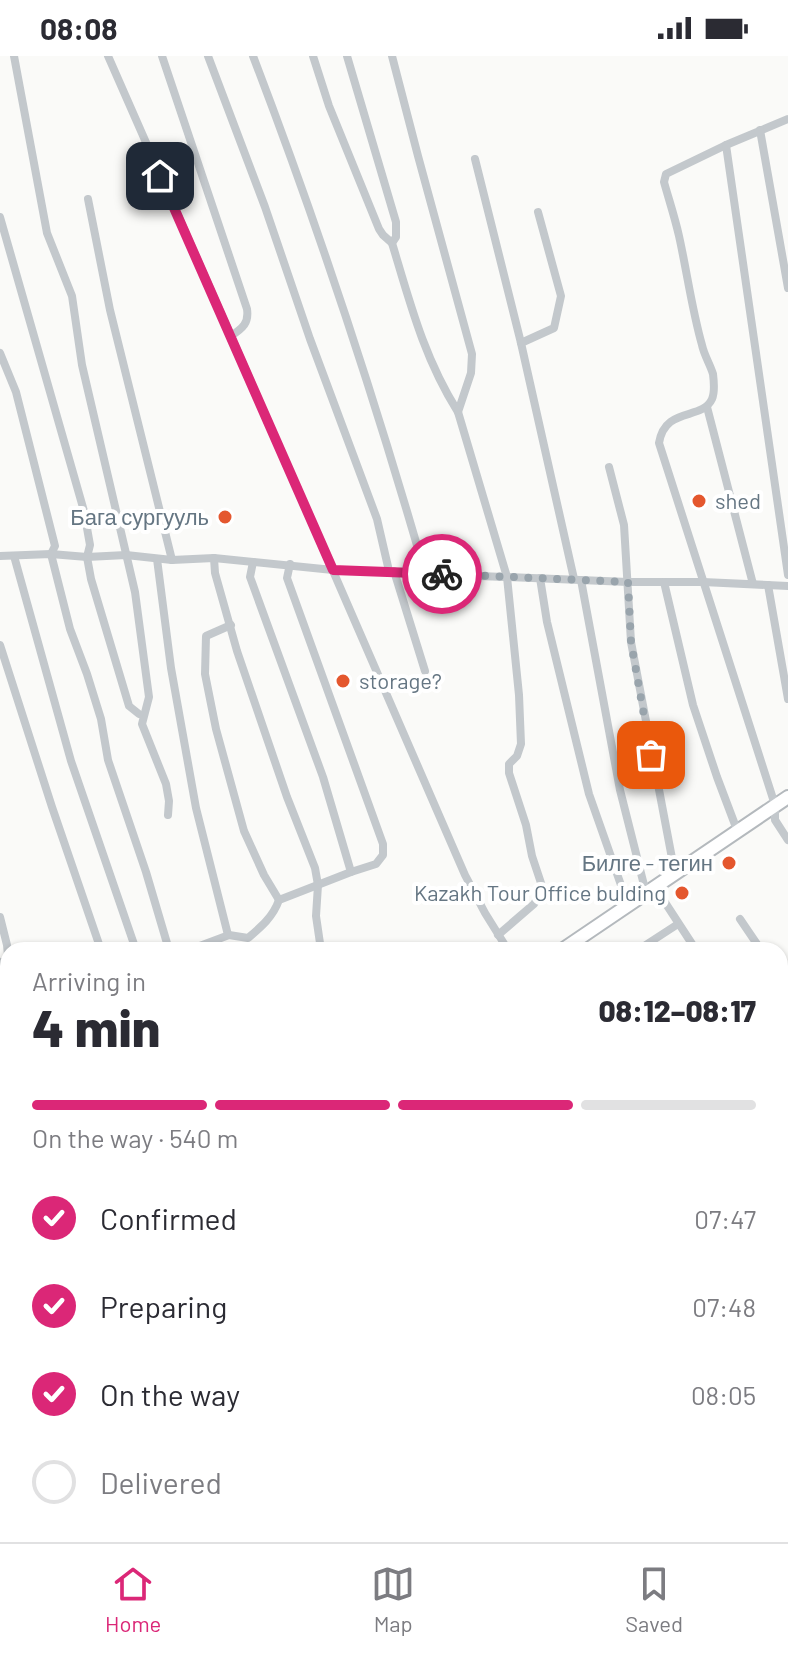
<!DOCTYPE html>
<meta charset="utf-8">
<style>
:root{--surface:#fff;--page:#f2f2f3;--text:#2b2b33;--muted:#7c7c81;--line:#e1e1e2;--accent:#db2777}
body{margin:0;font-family:Barlow,sans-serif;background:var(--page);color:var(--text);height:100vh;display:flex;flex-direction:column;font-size:30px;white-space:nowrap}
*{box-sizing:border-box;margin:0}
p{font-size:26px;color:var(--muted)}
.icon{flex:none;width:44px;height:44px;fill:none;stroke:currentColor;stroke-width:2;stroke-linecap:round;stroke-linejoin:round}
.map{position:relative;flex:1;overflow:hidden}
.details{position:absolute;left:0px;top:886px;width:788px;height:600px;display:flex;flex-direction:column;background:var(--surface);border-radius:24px 24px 0 0;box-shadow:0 2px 6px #0004}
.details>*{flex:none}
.pin{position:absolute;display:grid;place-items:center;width:68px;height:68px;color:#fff;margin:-34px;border-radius:16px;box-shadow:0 4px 12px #0006}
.courier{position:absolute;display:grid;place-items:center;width:80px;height:80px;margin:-40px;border:6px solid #db2777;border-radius:50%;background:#fff;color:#222;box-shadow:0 2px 10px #0007}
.summary em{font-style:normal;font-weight:800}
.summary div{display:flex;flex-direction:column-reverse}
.summary{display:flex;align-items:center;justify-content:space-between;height:136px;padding:0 32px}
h1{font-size:52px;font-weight:800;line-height:60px}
.bar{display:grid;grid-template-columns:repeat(4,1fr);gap:12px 8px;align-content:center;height:96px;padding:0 32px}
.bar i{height:10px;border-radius:6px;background:var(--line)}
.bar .on{background:var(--accent)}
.bar p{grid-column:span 4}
ol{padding:0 32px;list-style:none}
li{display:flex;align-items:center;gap:24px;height:88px}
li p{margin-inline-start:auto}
li .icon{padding:8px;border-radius:50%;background:var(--accent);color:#fff;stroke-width:4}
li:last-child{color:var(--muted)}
li i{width:44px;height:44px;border:4px solid var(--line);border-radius:50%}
.status{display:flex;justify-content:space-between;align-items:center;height:56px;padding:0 40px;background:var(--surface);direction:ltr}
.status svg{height:22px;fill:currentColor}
.tabs{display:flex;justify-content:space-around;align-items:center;height:112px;border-top:2px solid var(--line);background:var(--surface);font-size:22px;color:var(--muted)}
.tabs a{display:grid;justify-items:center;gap:4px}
.tabs .on{color:var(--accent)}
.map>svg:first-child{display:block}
</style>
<div class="status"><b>08:08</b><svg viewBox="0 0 49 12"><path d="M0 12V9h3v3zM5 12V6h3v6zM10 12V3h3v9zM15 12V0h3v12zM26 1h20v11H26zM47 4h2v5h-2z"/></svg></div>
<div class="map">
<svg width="788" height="1486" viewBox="0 0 788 1486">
<rect width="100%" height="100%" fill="#fafaf8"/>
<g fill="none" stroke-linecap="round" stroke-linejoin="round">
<defs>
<g id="major">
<path d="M780,1313L788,1325"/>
<path d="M780,1421L788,1416"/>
<path d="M424,1478L427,1486"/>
<path d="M686,1486L697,1478"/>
</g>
<g id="highway">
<path d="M562,894L788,741"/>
<path d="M0,1022L8,1023"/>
</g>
</defs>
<use href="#major" stroke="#b5babe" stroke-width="14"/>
<use href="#highway" stroke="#b4b9bd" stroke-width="16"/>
<g stroke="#c3c8cc" stroke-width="8">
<path d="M14,0L47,177L72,240L82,309L135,536L149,641L142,668L166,728L169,745L168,759"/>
<path d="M108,0L231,280L465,819L485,857L508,894"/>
<path d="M162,0L247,253C249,267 243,272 231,280"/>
<path d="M208,0L265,151L310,283L377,463L389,515"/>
<path d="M253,0C318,170 375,343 425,517"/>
<path d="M313,0L329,50L379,173L383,179L392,187"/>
<path d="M347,0L396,166V181L392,187C410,247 424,302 458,356"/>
<path d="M392,0L418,100L472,298L471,317L458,356L507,521L519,639L521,688L517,700L509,708V717L526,769L532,800L543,833L534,848L498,879"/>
<path d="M788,63L726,89L666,118L664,126C669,144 675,162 679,180C687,216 692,254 702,289C704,299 710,308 713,318C714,326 715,336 712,343C702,365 665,350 659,387L775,749V764L788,784"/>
<path d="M760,74L788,232"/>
<path d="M726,89L788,519"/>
<path d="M475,103L521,287L574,523"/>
<path d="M88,143L110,254L172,504"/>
<path d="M0,161L84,455L90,489L87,501L91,523L129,650L139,658"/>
<path d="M521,287L554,272L561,240L538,156"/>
<path d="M0,297L16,336L55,490L51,498L70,573L87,618L101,663L108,704L146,816L169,894"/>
<path d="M707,351L753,528"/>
<path d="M609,411L624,469L631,586L675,818"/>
<path d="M0,500L51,498L87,501L126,499L172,504L214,502L333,514L628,526H703L788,530"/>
<path d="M14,500L71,705L136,894"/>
<path d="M214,502L215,517L237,595L287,741L315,812L318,829L316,860L321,894"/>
<path d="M157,503L171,612L196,752L228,879"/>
<path d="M253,506L250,521L323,721L351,816L376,808L383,799V788L287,522L290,508"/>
<path d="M394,515L425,615"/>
<path d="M540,522L547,566L589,738L628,849"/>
<path d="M581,524L620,734L646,837"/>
<path d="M664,526L693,649L717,721L737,774"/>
<path d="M768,529L788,643"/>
<path d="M231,569L206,580L205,618L216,673L244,775L264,819L279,844"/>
<path d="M0,589L52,751L101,894"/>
<path d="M655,831L696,894"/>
<path d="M0,861L7,889L8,900"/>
<path d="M740,863L761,894"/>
<path d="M189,894L229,879L248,882C261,871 273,861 279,844L351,816"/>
<path d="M638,894L678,868"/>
<path d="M0,906L8,912"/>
<path d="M780,922L788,934"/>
<path d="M780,1002L788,997"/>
<path d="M780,1015L788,1026"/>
<path d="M780,1143L788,1138"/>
<path d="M780,1338L788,1332"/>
<path d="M0,1426L8,1423"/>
<path d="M0,1451L8,1448"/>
<path d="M493,1478L501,1486"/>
<path d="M156,1486L167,1478"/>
<path d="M454,1486L467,1478"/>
<path d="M598,1486L609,1478"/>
<path d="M657,1486L670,1478"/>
</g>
<use href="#major" stroke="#fff" stroke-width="10"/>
<use href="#highway" stroke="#fff" stroke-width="12"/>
</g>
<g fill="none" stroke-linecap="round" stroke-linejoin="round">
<path stroke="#99a4ac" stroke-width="8" stroke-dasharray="0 14.4" d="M442,518L628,526L631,586L651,699"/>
<path stroke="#db2777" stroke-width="10" d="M160,120L333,514L442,518"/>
</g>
<g fill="#e4572e" stroke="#fff" stroke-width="3">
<circle cx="699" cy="445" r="8"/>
<circle cx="225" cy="461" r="8"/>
<circle cx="343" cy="625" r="8"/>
<circle cx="729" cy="807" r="8"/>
<circle cx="682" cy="837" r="8"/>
</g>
<g text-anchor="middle" stroke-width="8" stroke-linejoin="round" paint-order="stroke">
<g font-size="22" fill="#657683" stroke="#fff" text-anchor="end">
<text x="715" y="453" text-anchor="start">shed</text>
<text x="209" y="469">Бага сургууль</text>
<text x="359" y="633" text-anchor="start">storage?</text>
<text x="713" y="815">Билге - тегин</text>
<text x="666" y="845">Kazakh Tour Office bulding</text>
</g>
</g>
</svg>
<div class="pin" style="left:651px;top:699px;background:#ea580c"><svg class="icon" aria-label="bag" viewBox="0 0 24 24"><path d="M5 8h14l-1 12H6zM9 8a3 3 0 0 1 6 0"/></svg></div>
<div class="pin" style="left:160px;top:120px;background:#1f2937"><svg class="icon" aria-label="home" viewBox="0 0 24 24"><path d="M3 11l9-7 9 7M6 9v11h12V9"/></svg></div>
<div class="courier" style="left:442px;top:518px"><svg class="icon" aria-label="bike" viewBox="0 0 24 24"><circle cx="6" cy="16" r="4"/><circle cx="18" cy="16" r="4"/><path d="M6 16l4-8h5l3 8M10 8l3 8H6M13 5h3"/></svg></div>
<section class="details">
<div class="summary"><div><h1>4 min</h1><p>Arriving in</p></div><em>08:12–08:17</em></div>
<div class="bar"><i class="on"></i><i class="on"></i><i class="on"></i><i></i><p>On the way · 540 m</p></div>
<ol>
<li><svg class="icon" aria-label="check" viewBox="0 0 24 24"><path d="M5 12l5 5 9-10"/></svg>Confirmed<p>07:47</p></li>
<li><svg class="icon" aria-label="check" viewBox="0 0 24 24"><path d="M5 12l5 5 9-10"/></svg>Preparing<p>07:48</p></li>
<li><svg class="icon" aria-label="check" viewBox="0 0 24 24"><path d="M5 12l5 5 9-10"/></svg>On the way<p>08:05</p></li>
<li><i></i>Delivered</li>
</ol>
</section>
</div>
<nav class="tabs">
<a class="on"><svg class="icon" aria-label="home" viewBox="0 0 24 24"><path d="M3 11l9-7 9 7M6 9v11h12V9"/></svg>Home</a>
<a><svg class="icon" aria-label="map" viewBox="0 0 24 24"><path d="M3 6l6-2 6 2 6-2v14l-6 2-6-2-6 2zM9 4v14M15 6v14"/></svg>Map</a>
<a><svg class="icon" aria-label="saved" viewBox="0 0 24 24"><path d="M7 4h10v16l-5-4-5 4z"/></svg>Saved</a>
</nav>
